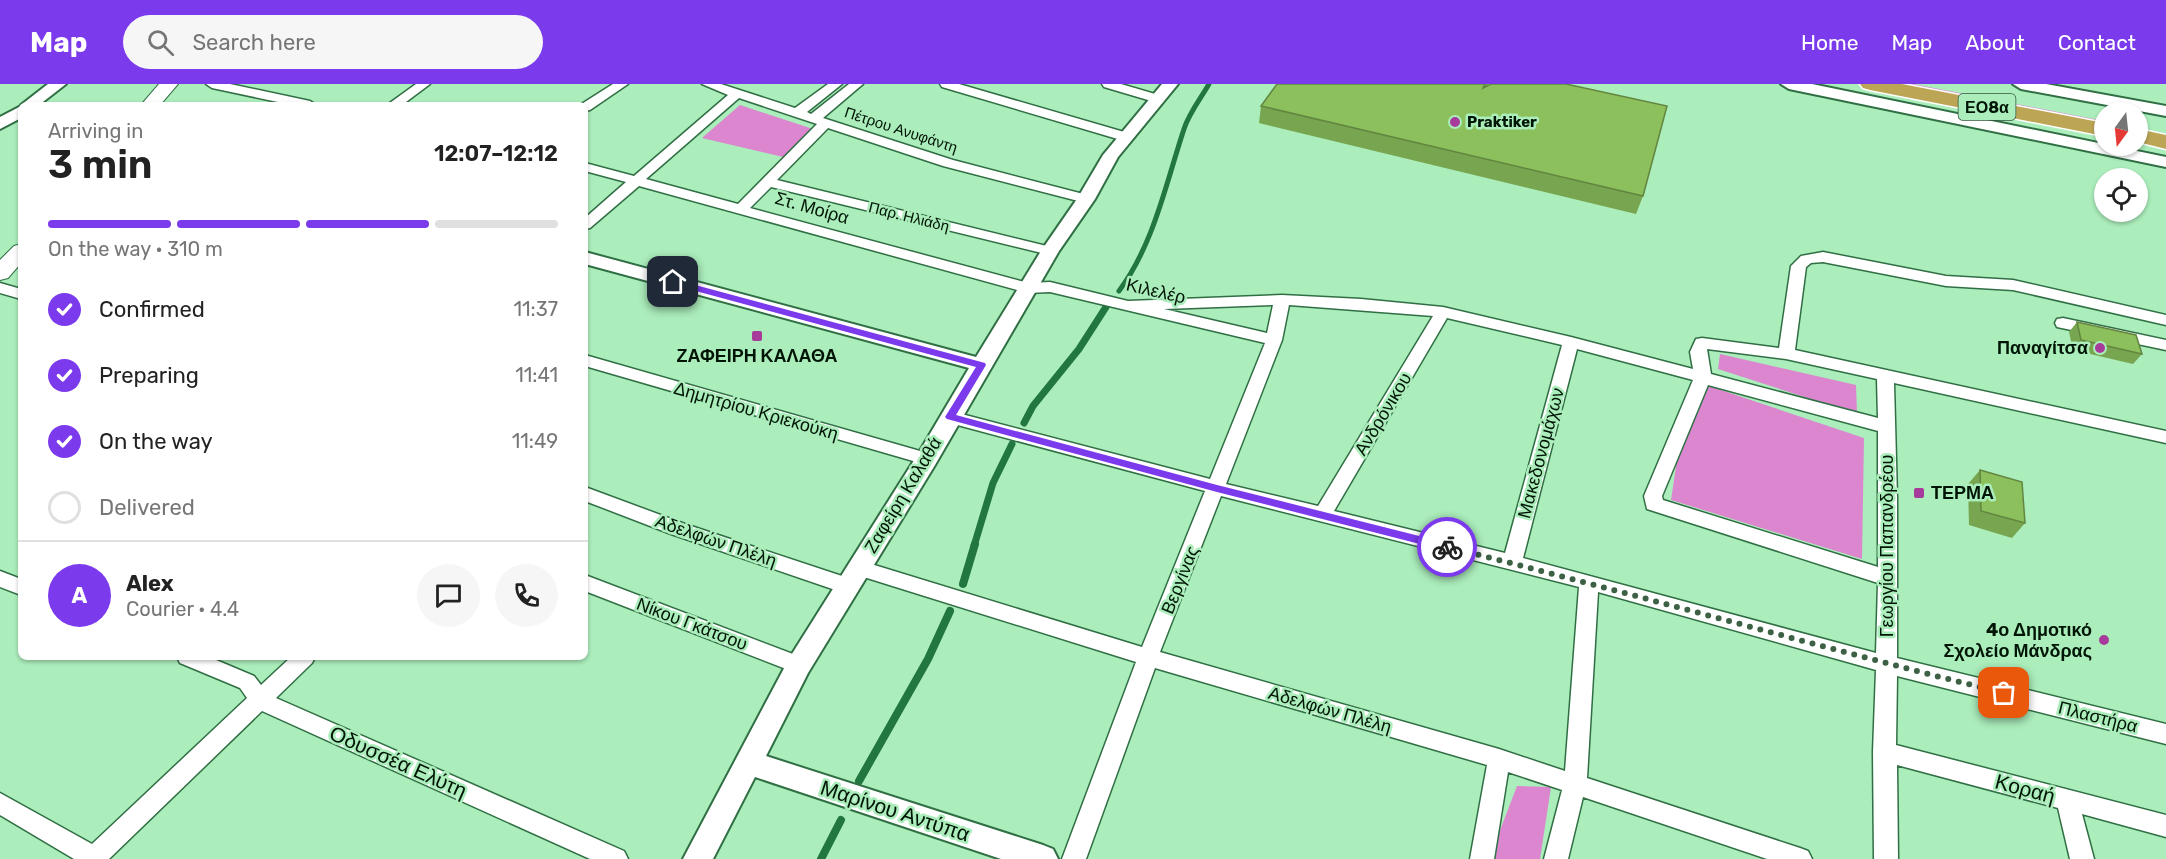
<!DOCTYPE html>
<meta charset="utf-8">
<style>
:root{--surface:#fff;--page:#f6f6f6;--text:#222;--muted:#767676;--line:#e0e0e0;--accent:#7c3aed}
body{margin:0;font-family:Rubik,sans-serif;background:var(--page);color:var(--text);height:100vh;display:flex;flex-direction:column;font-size:22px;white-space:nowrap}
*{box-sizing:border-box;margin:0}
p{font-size:20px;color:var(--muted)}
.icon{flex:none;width:33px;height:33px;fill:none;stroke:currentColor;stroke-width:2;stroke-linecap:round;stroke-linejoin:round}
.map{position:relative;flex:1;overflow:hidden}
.panel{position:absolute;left:18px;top:18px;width:570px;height:558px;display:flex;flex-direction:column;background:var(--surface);border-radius:9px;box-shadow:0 2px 4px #0004}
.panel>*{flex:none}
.needle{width:39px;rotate:195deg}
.controls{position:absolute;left:2094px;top:18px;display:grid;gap:12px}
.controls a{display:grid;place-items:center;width:54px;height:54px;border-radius:50%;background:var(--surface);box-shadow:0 2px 4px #0004;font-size:30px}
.pin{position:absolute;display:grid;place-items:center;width:51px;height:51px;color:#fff;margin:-26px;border-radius:12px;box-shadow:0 3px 9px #0006}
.courier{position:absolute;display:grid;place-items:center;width:60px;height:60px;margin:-30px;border:4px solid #7c3aed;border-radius:50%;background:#fff;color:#222;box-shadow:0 2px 8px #0007}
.overview em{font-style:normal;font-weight:600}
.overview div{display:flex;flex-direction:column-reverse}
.overview{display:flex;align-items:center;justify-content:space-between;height:102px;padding:0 30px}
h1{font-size:39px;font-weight:600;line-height:45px}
.bar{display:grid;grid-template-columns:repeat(4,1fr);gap:9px 6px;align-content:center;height:72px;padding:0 30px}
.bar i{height:8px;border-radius:4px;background:var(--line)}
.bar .current{background:var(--accent)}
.bar p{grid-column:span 4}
.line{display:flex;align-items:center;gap:15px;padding:0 30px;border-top:2px solid var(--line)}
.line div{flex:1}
.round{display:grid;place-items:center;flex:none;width:63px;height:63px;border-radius:32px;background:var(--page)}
ol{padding:0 30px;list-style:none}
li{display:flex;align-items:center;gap:18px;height:66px}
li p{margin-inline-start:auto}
li .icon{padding:6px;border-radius:50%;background:var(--accent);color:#fff;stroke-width:4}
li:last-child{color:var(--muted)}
li i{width:33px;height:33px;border:3px solid var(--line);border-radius:50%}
header{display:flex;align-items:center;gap:36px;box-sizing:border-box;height:84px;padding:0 30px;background:var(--accent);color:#fff}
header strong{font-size:28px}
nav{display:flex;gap:33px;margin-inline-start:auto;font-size:21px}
.search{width:420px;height:54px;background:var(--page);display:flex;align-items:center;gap:15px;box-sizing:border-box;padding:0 21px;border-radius:33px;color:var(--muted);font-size:22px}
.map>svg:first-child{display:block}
</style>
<header>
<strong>Map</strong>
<div class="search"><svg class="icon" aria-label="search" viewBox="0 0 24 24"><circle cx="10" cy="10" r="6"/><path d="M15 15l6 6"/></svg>Search here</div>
<nav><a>Home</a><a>Map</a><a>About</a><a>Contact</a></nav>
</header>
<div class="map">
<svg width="2166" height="775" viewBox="0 0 2166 775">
<rect width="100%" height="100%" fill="#abedbb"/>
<g fill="#db86cf">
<path d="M1900,0H1913L2104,37V40Z"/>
<path d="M740,21L813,45L783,73L702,54Z"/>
<path d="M1720,270L1856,301L1857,330L1718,285Z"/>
<path d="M1709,302L1864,354L1862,475L1671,416L1680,356Z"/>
<path d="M1517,702L1551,703L1540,775H1489Z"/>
</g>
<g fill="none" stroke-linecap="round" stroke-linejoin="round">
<path stroke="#227640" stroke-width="5" d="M1119,207C1154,160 1166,99 1184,45C1189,29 1201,14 1209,0"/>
<g stroke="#227640" stroke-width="7">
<path d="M1024,339L1033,322L1079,265L1106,223"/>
<path d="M974,462L993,399L1012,360"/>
</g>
<g stroke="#227640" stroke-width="8">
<path d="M963,500L975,460"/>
<path d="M859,697L928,575L950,527"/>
<path d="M821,775L841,736"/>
</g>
<defs>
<g id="minor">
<path d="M206,0H230L310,17L316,21H292L212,4Z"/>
<path d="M416,0H430L402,21H387Z"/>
<path d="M613,0H628L590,26L585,27V21H580Z"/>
<path d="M702,0H721L795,24L828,0H842L807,28L811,30L849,0H863L823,34L953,76L1091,112L1093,115L1086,119L943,82L828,44L777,96L1055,164L1057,167L1050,171L771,103L750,124L1028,199L1050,198L1128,217L1282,211L1361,215L1443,223L1571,253L1693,285L1690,268L1696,255L1702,254L1779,264L1791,182L1801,172L1823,168L1946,192L2013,196L2166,231V241L2013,206L1946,202L1823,178L1811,179L1806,183L1795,266L2166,347V359L1894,299L1897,414V574L2166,640V660L1897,592L1896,661L2166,731V753L2082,730L2094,775H2070L2058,724L1897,681L1898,775H1874L1873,668L1876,586L1598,508L1587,694L1800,764L1808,767L1812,775H1767L1583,713L1568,775H1544L1562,706L1508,688L1494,775H1470L1487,681L1155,584L1086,775H1062L1136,578L851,489L848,484L851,479L858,476L1142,563L1205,407L950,339L944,337L941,333L944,329L950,327L1210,395L1265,259L1050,208L1028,209L639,102L590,144L585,145V134L626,98L585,87V79L634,92L728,11ZM739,14L817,40L738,120L646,95ZM1273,221L1267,249L1164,225ZM1289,221L1433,232L1318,422L1226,400L1282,256ZM1447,234L1562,261L1505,469L1334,427ZM1577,265L1693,296L1644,412L1647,425L1878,499L1876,569L1523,474ZM1707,265L1786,275L1877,295L1878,334L1711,290ZM1708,301L1878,347V483L1663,416L1662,412ZM1221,412L1579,503L1565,687L1499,665L1160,568Z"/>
<path d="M940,0H959L1131,50L1133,53L1131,56H1121L942,3Z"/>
<path d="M1102,0H1121L1162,12L1164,15L1158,19L1104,3Z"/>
<path d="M0,199L21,205V215L0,209Z"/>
<path d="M2063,234L2166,256V266L2057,243L2055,239L2057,235Z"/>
<path d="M585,271L927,369L933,370L936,375L933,380L927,381L585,282Z"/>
<path d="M585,403L685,440L854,496L857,502L854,508L847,510L671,450L585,417Z"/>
<path d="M0,487L21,495V511L0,503Z"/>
<path d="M585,491L806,575L809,581L806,587L799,590L585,507Z"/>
<path d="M177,573H209L254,592L261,601L291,573H315L312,579L276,614L624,767L628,775H590L262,627L109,775H74L0,731V709L92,760L247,614L240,604L180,579Z"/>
</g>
<g id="tertiary">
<path d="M48,0H66L39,21H21Z"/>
<path d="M1162,0H1178L1118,73L1095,115L1059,167L935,381L808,589L766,672L1043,761L1053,765L1058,775H1001L755,693L713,775H683L790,573L918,370L969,284L585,180V168L976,273L1041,167L1077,115L1103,71Z"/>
<path d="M1781,0H1812L2166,73V83L1789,5Z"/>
<path d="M2013,0H2046L2166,22V32L2021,5Z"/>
<path d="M21,22V34L0,45V33Z"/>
</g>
<g id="secondary">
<path d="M159,0H178L160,21H141Z"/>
<path d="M21,160V179L8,194L0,196V176L14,162Z"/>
</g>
<g id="trunk">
<path d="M1860,0H1902L2104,39V52L1870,6L1863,4Z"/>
<path d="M2138,45L2166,51V65L2138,58Z"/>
</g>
</defs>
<use href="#minor" stroke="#306f44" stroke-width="3"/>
<use href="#tertiary" stroke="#306f44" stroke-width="4"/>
<use href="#secondary" stroke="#306f44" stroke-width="2"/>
<use href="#trunk" stroke="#fff" stroke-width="3"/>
<use href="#minor" fill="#fff" fill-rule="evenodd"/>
<use href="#tertiary" fill="#fff" fill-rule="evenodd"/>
<use href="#secondary" fill="#fff" fill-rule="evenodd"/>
<use href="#trunk" fill="#bca656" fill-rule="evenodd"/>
</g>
<g fill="#78a54f">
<path d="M1277,0H1488V1L1643,112L1636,130L1259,39L1261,22Z"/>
<path d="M2077,238L2142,270L2133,280L2073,266L2069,248Z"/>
<path d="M1980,386L2025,439L2012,454L1969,441L1968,400Z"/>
</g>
<g fill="#8cc05c" stroke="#628640" stroke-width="1.5">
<path d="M1277,0H1485L1483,4L1491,0H1566L1667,22L1643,112L1261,22Z"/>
<path d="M2077,238L2136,251L2142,270L2081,256Z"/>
<path d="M1980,386L2022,398L2025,439L1981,427Z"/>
</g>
<path fill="#7c3aed" d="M673,195L985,279L986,281L956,331L1217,401L1447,459L1452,463L1447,467L1217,408L947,335L945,333L976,283L670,200V196Z"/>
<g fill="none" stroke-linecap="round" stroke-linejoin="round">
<path stroke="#3c6145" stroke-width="6" stroke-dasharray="0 10.8" d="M1447,463C1633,509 1817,563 2004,609"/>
</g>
<g fill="#a63b9c" stroke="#abedbb" stroke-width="2">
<circle cx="1455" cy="38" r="6"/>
<rect x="751" y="246" width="12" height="12" rx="3"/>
<circle cx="2100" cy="264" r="6"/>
<rect x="1913" y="403" width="12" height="12" rx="3"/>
<circle cx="2104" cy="556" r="6"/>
</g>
<g text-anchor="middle" stroke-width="5" stroke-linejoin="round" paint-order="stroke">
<g font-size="15" font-weight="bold" fill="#001505" stroke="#abedbb" text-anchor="start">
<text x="1467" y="43">Praktiker</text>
</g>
<g font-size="15" fill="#001505" stroke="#abedbb">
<text transform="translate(901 46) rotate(18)" y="5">Πέτρου Ανυφάντη</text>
<text transform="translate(909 133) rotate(14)" y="5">Παρ. Ηλιάδη</text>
</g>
<rect fill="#abedbb" stroke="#33563c" stroke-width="1.5" x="1958.5" y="10" width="57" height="26" rx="4.5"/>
<g font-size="16" font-weight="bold" fill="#001505">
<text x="1987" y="29">ΕΟ8α</text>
</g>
<g font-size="18" fill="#001505" stroke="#abedbb">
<text transform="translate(812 124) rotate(16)" y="6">Στ. Μοίρα</text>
<text transform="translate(1156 207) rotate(13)" y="6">Κιλελέρ</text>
<text transform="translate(756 327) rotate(16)" y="6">Δημητρίου Κριεκούκη</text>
<text transform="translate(1383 330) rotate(-59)" y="6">Ανδρόνικου</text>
<text transform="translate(1541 369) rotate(-75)" y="6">Μακεδονομάχων</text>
<text transform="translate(903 411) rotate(-59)" y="6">Ζαφείρη Καλαθά</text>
<text transform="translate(716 457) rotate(19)" y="6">Αδελφών Πλέλη</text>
<text transform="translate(1887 462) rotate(-90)" y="6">Γεωργίου Παπανδρέου</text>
<text transform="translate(1180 496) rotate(-68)" y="6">Βεργίνας</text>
<text transform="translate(692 540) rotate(21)" y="6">Νίκου Γκάτσου</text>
<text transform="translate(1330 626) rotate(16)" y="6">Αδελφών Πλέλη</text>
<text transform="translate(2098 633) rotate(14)" y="6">Πλαστήρα</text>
</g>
<g font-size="18" font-weight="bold" fill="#001505" stroke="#abedbb" text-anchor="end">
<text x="2088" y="270">Παναγίτσα</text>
<text x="757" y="278" text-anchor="middle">ΖΑΦΕΙΡΗ ΚΑΛΑΘΑ</text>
<text x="1931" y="415" text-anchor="start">ΤΕΡΜΑ</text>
<text x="2092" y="552">4ο Δημοτικό<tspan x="2092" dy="21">Σχολείο Μάνδρας</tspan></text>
</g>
<g font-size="21" fill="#001505" stroke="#abedbb">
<text transform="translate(398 678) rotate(24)" y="7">Οδυσσέα Ελύτη</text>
<text transform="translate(2025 705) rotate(15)" y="7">Κοραή</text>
<text transform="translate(895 727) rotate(18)" y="7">Μαρίνου Αντύπα</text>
</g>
</g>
</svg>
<div class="controls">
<a><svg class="needle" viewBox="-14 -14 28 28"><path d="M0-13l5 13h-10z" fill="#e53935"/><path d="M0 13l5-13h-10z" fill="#767676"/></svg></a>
<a><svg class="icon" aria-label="locate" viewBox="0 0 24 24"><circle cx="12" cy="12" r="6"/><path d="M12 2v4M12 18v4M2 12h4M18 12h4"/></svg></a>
</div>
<div class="pin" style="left:2004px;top:609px;background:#ea580c"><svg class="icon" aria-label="bag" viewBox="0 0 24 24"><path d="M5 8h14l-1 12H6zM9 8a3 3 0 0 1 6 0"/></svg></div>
<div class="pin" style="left:673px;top:198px;background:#1f2937"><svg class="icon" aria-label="home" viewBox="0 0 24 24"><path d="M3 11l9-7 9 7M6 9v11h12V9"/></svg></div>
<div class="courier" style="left:1447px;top:463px"><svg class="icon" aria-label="bike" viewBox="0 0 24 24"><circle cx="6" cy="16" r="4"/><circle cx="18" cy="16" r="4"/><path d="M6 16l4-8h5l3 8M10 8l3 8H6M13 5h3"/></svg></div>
<section class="panel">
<div class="overview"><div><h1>3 min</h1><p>Arriving in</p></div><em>12:07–12:12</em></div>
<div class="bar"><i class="current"></i><i class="current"></i><i class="current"></i><i></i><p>On the way · 310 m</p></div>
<ol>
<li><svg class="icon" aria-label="check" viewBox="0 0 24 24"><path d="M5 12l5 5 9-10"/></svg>Confirmed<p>11:37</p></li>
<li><svg class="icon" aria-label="check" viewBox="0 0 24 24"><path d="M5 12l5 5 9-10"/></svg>Preparing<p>11:41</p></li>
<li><svg class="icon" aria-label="check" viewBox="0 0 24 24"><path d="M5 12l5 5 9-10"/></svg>On the way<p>11:49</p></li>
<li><i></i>Delivered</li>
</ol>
<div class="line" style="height:108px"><b class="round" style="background:var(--accent);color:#fff">A</b><div><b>Alex</b><p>Courier · 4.4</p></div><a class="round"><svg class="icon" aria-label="chat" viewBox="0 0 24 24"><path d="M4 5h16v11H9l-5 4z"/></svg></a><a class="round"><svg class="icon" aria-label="phone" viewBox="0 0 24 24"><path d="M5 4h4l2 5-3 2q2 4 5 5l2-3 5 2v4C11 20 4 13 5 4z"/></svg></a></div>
</section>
</div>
